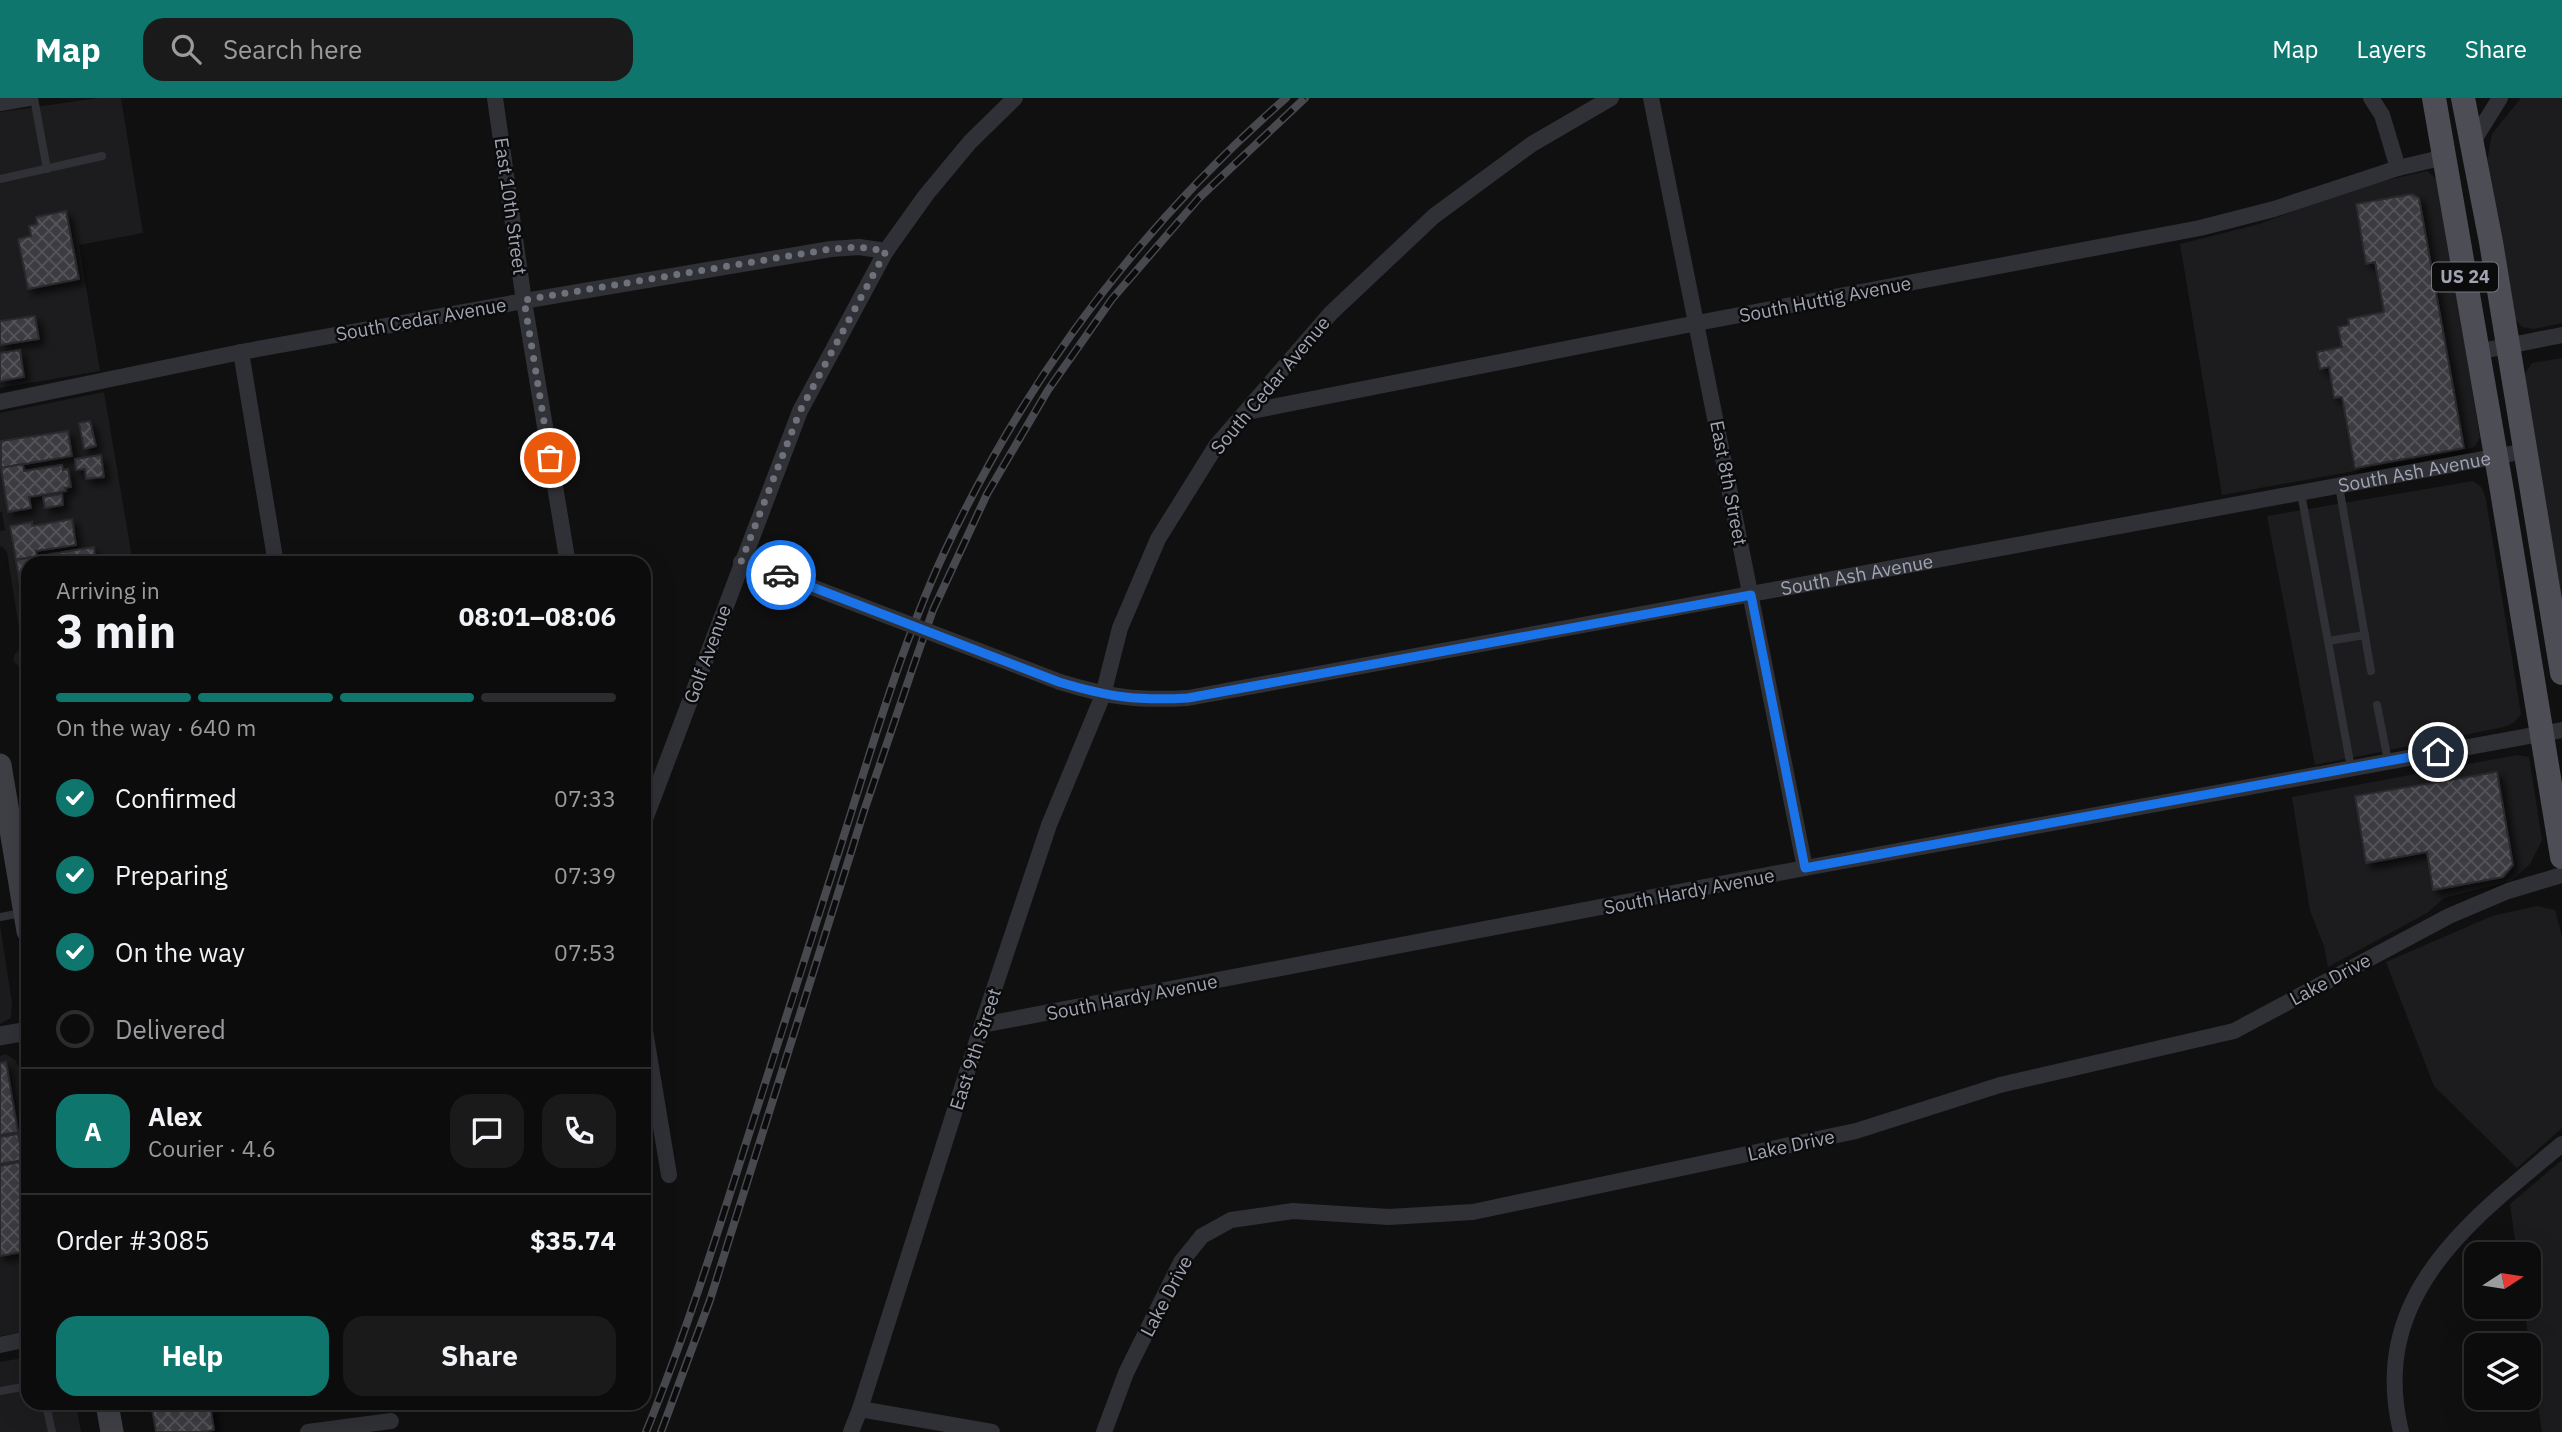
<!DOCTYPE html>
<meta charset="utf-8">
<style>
:root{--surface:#0c0c0d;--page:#1a1a1b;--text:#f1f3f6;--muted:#9a9b9d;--line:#2c2c2e;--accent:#0f766e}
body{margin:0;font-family:"IBM Plex Sans",sans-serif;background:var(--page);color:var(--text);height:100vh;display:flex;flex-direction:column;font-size:26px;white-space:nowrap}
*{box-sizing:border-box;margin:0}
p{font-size:23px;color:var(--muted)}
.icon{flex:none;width:38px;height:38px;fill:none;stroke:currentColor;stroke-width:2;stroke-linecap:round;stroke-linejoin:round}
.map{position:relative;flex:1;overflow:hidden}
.drawer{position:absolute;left:21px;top:458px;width:630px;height:854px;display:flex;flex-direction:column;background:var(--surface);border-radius:21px;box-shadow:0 7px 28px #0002,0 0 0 2px var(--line)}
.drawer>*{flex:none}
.needle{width:46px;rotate:78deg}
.controls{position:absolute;left:2464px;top:1144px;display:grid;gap:14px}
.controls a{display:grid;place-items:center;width:77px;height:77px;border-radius:14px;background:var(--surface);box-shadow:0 7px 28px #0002,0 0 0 2px var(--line);font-size:35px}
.pin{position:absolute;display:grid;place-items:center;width:60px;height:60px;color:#fff;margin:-30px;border:4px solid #fff;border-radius:50%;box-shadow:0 2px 7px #0007}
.courier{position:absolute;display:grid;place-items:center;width:70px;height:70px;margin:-35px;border:5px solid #1a73e8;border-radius:50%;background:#fff;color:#222;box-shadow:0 2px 9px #0007}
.head em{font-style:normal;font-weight:700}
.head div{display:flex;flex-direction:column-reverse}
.head{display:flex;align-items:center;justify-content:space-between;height:119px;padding:0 35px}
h1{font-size:46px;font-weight:700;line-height:52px}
.bar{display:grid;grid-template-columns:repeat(4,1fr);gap:10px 7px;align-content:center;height:84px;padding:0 35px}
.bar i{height:9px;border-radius:5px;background:var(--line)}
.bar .on{background:var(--accent)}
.bar p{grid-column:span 4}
.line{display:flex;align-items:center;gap:18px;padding:0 35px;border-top:2px solid var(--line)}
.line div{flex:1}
.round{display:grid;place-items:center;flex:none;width:74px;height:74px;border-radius:21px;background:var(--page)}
ol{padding:0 35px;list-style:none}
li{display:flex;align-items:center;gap:21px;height:77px}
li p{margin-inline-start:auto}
li .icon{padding:7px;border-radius:50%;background:var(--accent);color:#fff;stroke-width:4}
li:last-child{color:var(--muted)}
li i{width:38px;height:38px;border:4px solid var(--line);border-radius:50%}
.action{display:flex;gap:14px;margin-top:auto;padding:14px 35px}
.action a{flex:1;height:80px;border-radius:21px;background:var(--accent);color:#fff;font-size:28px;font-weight:700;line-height:80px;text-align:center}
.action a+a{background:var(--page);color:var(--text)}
header{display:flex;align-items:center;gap:42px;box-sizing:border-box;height:98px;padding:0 35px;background:var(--accent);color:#fff}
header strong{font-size:33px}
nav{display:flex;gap:38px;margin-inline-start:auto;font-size:24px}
.search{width:490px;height:63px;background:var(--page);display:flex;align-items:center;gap:18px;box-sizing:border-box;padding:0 24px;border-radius:21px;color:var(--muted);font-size:26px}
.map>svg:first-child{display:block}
</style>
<header>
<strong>Map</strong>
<div class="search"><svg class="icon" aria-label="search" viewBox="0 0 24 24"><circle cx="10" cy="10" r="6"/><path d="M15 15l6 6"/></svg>Search here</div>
<nav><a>Map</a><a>Layers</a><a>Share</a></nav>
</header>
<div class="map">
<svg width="2562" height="1334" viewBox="0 0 2562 1334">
<defs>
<pattern id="building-cross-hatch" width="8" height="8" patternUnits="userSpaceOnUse" patternTransform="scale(1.75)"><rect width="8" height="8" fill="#3b3b41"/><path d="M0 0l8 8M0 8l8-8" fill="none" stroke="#54545a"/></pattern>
<filter id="shadow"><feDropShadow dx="5.5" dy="5.5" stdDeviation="3.5" flood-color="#0009"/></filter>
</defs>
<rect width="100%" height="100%" fill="#101011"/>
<g fill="#1c1c1e">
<path d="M99,0H121L143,135L79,147L100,273L0,290V14Z"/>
<path d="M2521,0H2562V225L2534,231L2522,229L2513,219L2487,63L2492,36Z"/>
<path d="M2427,73L2438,82L2480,340L2474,349L2459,354L2222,397L2180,146L2259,126L2365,87Z"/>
<path d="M2562,260V515L2522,280L2532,265Z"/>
<path d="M104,294L133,465L28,466V572L27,568H19L14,564V557L22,549L7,454L2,448L0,449V433L5,432L2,414H0V315Z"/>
<path d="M2473,383L2482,390L2486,402L2521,616L2515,624L2504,629L2315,667L2267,418Z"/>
<path d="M2517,657L2529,659L2542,742L2530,766L2511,783L2444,800L2427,815L2328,869L2324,848L2310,813L2292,699Z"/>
<path d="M2537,808L2555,812L2562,838V1030L2517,1070L2434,988L2386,864L2492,818Z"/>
<path d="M0,827L12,905L11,920L0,926Z"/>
<path d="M6,956L15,962L23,976L28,1006V1233L0,1238V958Z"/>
<path d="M2562,1062V1334H2542L2524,1209H2529V1157H2517L2510,1106Z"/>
<path d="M28,1259V1306H76L81,1334H0V1264Z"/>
</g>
<g fill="url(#building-cross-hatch)" stroke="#2a292d" stroke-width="2" filter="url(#shadow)">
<path d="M2412,96L2419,100L2464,350L2355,370L2342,299L2334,300L2329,269L2320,271L2317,254L2342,249L2338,229L2349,227L2348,221L2384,214L2375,164L2366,166L2356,106Z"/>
<path d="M66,113L79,181L28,191L18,141L31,138L29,128L37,126L36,119Z"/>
<path d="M35,218L39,241L0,247V223Z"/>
<path d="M20,252L24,279L0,283V255Z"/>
<path d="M90,323L96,348L84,351L79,325Z"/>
<path d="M68,333L72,358L1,370V343Z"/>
<path d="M101,357L104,379L86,381L85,371L76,372L75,361Z"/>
<path d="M23,366L24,373L62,367L63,372L68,371L71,389L65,390L66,393L29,399L31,410L8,414L1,370Z"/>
<path d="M62,396L63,407L45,410L43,399Z"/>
<path d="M72,421L76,447L36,453L37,458L16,462L10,428L32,424V428Z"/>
<path d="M94,449L96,466H28V506L23,507L16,462Z"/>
<path d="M2497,674L2513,767L2503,779L2433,792L2427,754L2366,765L2355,698Z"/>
<path d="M6,964L18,1034L0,1037V965Z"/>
<path d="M18,1036L23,1062L0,1066V1039Z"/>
<path d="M20,1064L28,1107V1153L0,1158V1068Z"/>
<path d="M151,1306H210L214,1332L201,1334H156Z"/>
</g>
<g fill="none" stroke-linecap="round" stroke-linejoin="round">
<g stroke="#303136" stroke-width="8">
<path d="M34,0L47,71"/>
<path d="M0,81L102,58"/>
<path d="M2339,388L2371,573"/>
<path d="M2301,395L2351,670"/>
<path d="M2328,543L2365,537"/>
<path d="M2377,607L2388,663"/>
<path d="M0,819L22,815"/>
<path d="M0,1293L28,1288"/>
<path d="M46,1306L52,1334"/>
</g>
<g stroke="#303136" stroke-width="16">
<path d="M495,0L524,203L568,466"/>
<path d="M1651,0L1805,770"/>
<path d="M2371,0L2382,17L2398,70"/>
<path d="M0,5L29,0"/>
<path d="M2472,45L2500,0"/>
<path d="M241,254L276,466"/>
<path d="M2477,254L2562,237"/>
<path d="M0,304L241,254L524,203L831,151L859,149L886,153"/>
<path d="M1247,314L1697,225L2200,130L2274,111L2398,70L2445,59"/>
<path d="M741,464L770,473"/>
<path id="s1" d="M1060,584C1109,599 1137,603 1188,600L2526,353"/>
<path d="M644,724L800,313L886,153L926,97L970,44L1015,0"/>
<path d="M644,927L669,1077"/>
<path d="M982,927L1805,770L2562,632"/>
<path d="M0,1247L28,1241"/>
<path d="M860,1311L992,1334"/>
<path d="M308,1334L391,1323"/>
<path d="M851,1334L860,1311L982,927L1049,727L1103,597L1120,530L1158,441L1216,348L1331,215L1434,118L1532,46L1611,0"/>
<path d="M1104,1334L1126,1275L1181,1164L1202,1138L1231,1122L1293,1113L1389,1119L1473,1114L1856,1033L2000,987L2234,933L2449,818L2508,793L2562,777"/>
<path d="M2401,1334C2368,1198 2469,1123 2562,1046"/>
</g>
<path stroke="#303136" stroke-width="19" d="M0,938L28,933"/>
<g stroke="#3e4046" stroke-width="23">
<path d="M0,667L28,833"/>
<path d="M107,1306L112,1334"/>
</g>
<g stroke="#4c4d55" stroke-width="24">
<path d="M2434,0L2502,393L2562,759"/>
<path d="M2463,0L2491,144L2562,575"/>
</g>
<defs>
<g id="rail">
<path d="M646,1334C685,1238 716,1140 747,1042C779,943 810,845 841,747C872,649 901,548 944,455C1026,279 1140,128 1286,0"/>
<path d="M661,1334L710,1202L864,713L912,572L933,512L987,396L1048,292L1112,201L1199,100L1305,0"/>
</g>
</defs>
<use href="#rail" stroke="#47494f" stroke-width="8"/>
<use href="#rail" stroke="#0b0b0c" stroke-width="5" stroke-dasharray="16" stroke-linecap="butt"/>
<path stroke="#303136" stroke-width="16" d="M770,473L1060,584"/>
</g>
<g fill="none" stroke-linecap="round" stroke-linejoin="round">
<path stroke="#6e707a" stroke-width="7" stroke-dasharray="0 12.6" d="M550,360L524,202L831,151L859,149L886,153L800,313L741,464L781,477"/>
<path stroke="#1a73e8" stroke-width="9" d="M781,477L1059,584C1109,599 1137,603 1188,600L1751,497L1805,770L2438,654"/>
</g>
<g text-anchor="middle" stroke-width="5" stroke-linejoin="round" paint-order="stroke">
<rect fill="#0b0b0c" stroke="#737681" stroke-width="2" x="2432" y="164.5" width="66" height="29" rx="5"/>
<g font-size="18" font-weight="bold" fill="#a0a4b3">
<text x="2465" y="185">US 24</text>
</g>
<g font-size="19" fill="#a0a4b3" stroke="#0b0b0c">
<text transform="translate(511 108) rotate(82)" y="7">East 10th Street</text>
<text transform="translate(1825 201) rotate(-11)" y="7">South Huttig Avenue</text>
<text transform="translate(421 221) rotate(-10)" y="7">South Cedar Avenue</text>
<text transform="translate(1270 287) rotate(-50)" y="7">South Cedar Avenue</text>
<text dy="7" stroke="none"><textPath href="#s1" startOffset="1377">South Ash Avenue</textPath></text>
<text transform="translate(1729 385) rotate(79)" y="7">East 8th Street</text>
<text dy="7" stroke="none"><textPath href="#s1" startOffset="810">South Ash Avenue</textPath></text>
<text transform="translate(707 556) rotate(-70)" y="7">Golf Avenue</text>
<text transform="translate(1689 793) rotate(-11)" y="7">South Hardy Avenue</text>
<text transform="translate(2330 881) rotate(-28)" y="7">Lake Drive</text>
<text transform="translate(1132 899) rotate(-11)" y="7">South Hardy Avenue</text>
<text transform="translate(975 951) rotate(-72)" y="7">East 9th Street</text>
<text transform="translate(1791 1047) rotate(-12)" y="7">Lake Drive</text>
<text transform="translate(1166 1198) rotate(-62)" y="7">Lake Drive</text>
</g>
</g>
</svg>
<div class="controls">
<a><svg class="needle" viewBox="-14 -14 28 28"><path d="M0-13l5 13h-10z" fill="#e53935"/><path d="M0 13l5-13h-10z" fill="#9a9b9d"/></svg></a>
<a><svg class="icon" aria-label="layers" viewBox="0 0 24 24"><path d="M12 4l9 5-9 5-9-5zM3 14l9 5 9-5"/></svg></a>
</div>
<div class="pin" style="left:550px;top:360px;background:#ea580c"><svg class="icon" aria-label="bag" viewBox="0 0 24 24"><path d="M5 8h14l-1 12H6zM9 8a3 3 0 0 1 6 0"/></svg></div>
<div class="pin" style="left:2438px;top:654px;background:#1f2937"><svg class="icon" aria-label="home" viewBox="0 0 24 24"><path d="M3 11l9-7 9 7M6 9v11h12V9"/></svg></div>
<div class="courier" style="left:781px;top:477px"><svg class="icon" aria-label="car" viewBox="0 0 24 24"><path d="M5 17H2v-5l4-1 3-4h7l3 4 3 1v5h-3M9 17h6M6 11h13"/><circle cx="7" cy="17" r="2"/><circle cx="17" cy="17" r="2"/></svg></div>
<section class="drawer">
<div class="head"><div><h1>3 min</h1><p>Arriving in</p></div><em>08:01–08:06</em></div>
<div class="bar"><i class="on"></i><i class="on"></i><i class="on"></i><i></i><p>On the way · 640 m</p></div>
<ol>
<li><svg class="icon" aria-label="check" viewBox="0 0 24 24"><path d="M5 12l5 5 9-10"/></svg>Confirmed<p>07:33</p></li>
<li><svg class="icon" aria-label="check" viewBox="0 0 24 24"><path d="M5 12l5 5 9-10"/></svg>Preparing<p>07:39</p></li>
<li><svg class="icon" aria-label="check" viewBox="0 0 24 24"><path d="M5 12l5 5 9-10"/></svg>On the way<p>07:53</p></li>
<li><i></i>Delivered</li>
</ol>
<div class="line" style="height:126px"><b class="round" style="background:var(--accent);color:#fff">A</b><div><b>Alex</b><p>Courier · 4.6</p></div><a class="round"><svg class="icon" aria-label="chat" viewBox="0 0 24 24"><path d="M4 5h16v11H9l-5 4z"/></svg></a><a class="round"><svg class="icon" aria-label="phone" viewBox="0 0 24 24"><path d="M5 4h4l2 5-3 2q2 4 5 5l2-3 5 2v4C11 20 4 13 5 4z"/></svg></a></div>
<div class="line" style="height:91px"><div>Order #3085</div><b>$35.74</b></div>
<div class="action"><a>Help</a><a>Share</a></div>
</section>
</div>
